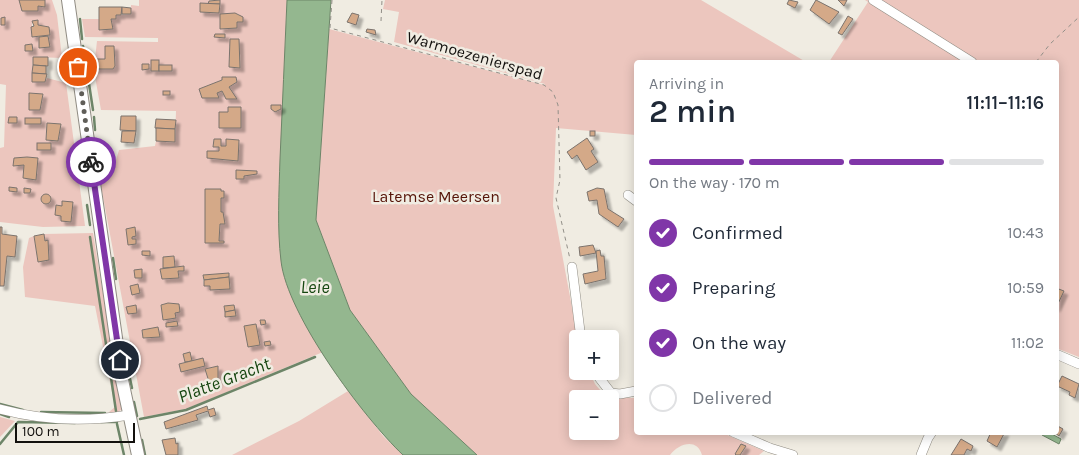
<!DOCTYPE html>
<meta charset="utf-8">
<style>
:root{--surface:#fff;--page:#f6f6f7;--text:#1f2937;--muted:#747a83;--line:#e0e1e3;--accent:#8036a8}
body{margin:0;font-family:Karla,sans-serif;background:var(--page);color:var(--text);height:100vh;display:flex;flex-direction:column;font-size:19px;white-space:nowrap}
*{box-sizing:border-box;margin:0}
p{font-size:16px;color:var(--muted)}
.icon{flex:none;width:28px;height:28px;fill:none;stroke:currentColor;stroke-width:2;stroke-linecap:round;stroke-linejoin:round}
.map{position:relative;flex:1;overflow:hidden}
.sheet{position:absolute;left:634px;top:60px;width:425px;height:375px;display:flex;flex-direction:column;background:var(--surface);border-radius:5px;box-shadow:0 2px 12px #0003}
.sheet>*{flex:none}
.buttons{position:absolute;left:569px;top:330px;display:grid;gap:10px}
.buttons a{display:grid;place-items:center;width:50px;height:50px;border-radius:5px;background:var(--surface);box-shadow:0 2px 12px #0003;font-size:25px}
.scale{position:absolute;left:15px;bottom:12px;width:120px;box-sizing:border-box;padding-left:5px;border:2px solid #13110e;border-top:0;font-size:14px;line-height:18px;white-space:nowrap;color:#13110e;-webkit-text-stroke:4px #f0ece2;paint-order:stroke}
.pin{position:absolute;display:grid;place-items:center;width:42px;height:42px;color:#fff;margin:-21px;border:2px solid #fff;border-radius:50%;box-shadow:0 1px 5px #0007}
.courier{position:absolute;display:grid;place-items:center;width:50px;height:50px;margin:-25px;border:4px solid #8036a8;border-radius:50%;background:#fff;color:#222;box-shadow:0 1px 6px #0007}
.summary em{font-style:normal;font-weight:600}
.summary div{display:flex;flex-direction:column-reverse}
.summary{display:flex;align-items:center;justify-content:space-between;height:85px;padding:0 15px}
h1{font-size:32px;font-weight:600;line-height:38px}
.bar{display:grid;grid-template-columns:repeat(4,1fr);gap:8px 5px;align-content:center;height:60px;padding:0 15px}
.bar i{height:6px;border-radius:4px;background:var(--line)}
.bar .active{background:var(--accent)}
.bar p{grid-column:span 4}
ol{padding:0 15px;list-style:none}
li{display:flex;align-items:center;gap:15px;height:55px}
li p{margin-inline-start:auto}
li .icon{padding:5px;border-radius:50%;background:var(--accent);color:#fff;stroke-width:4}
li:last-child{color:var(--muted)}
li i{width:28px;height:28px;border:2px solid var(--line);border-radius:50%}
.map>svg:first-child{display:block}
</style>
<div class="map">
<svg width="1079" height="455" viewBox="0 0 1079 455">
<defs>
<filter id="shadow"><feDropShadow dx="4" dy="4" stdDeviation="1" flood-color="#0004"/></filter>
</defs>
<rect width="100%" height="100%" fill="#f0ece2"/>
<g fill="#ecc6be" fill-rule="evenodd">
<path d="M0,0H52L57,15L62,58L33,57L32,81L45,82L47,78L66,83L85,226L43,227L0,222V148L4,147L6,85L0,84ZM32,21H38V25L49,27V47L39,48V37H32ZM29,93L43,94L40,110H30ZM25,118H41V124H25ZM47,123L61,124L58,141L46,140Z"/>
<path d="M133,0H213L209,1L208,4H200V12L219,13L220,0H287L279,210L304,321L323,352L208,400L185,409L144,417L96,159L116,160L119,150L155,146L156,141L175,142L176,111L101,110L94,71L95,69H113L115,66L114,46H105V59H95L97,41L158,42V38L85,37L82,19H100L99,30L113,29L111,19H116V15L131,14V5L139,6V0ZM220,14H239V17H243V22H237V28L220,29ZM229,46L239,47L240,68L229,67ZM151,60H158L159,65H172V71H151ZM222,77L236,78L237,82L229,87L237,99H226L222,91L217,93L218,98H202L200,89L222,80ZM228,107H241L219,127L228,112ZM214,139H221V146H226V139L239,140L238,161L207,158V151H219V147H213ZM205,189H221V212L225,224H220L219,241H224V243H205ZM174,256L175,267L184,266V271H178L179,278L161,274L160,269H163V257ZM229,273L230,289L210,290V286H204L203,276ZM168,303L179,304L180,312L175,313V318L163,320L161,305ZM234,305L235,316L226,317L224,306ZM158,328L160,337L143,338L142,330ZM189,352L192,361L181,371L179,364L185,362L183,354ZM218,366V383L210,385L205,369Z"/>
<path d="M385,0H701L806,62H636V135L556,128L553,206L578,339V371H589L595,384L606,397L636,398V432L723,433L764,451L759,455H702C697,437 678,444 670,455H477L411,394L350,310L316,220L329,29L544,85L545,84L394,42L399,12L383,9ZM578,399H610V431H578Z"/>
<path d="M865,0H1079V357L1056,348V62H829L868,2Z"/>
<path d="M93,233L122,409L116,414L109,412L115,407L95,306L25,297L23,267L29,238L34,236L38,262L49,259L48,241H45L44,234Z"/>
<path d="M348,391L384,437L403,455H232L299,421Z"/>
<path d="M0,417L15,421L0,437Z"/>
</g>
<g fill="#94b78f" stroke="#6d8568">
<path d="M287,0H331L316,220L350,310L411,394L477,455H403C363,417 287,315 281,261C277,228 279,193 280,159C282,106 285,53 287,0Z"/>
<path d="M1044,433H1050L1061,439L1059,444L1042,435Z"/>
</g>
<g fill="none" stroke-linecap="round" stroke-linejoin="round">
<g stroke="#6d8568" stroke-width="2.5">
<path d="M80,19L82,39"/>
<path d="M83,46L87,71"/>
<path d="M88,77L93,110"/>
<path d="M94,117L95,130"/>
<path d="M87,205L90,225"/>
<path d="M90,237L116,411"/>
<path d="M113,258L116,279"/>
<path d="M129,374L132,388"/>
<path d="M134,402L137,416"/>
<path d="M0,404L23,410"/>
<path d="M41,412L105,413"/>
<path d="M0,414L9,417"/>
<path d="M140,419L186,410L315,357"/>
<path d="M101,422H117"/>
<path d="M117,424L124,455"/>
<path d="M142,440L145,455"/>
<path d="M0,444L18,422L75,423"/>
</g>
</g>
<g fill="#d4a988" stroke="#7b736d" filter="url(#shadow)">
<path d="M19,0H45V7L38,6V11H22Z"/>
<path d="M220,0V4H208L209,1Z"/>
<path d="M789,0L798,2L795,8L787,4Z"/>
<path d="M816,0L839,12L829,24L810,10Z"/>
<path d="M838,0H847L844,6Z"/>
<path d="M200,3L220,4L219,13L200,12Z"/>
<path d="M99,7H122L121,15H116V19H111L113,29L99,30Z"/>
<path d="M122,7L131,8V14H122Z"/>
<path d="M235,13L243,17V22H237V28L220,29V14Z"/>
<path d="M352,13L359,15L356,25L347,22Z"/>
<path d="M848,16L853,19L842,35L838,33Z"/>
<path d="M5,17V25H1V18Z"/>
<path d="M38,20V25L49,27L50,35L32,37L31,27L34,26L32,21Z"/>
<path d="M367,29L375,30L376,35L366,32Z"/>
<path d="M215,34H225V38L214,37Z"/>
<path d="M48,36L50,47L39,48V37Z"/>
<path d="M230,39H239L240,68L229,67Z"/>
<path d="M32,44L33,51H25V45Z"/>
<path d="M105,46H114L115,66L113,69H95V59H105Z"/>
<path d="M33,57H48V66L33,65Z"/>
<rect x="151" y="60" width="8" height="11"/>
<path d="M142,64H149V69L142,70Z"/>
<path d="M33,65L46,66V74L32,73Z"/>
<rect x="159" y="65" width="13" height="6"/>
<path d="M32,73L47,74L45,82H32Z"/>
<path d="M222,77H236L237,82L229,87L237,99H226L222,91L217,93L219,98H202L199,89L222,80Z"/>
<rect x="163" y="91" width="7" height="4"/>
<path d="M29,93L43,94L40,110H29Z"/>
<path d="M271,105H281V109L275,112L271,109Z"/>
<path d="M228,107H241V128H219V112H228Z"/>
<path d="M121,116H136V131L120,130Z"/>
<path d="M9,117H17V123H8Z"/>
<rect x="25" y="118" width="16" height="6"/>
<path d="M156,119L176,120L175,129L155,128Z"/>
<path d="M47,123L61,124L58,141L46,140Z"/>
<path d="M156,128L175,129V142L156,141Z"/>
<path d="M122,131H136L134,143L121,142Z"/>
<rect x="590" y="131" width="5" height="5"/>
<path d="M587,138L594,149L591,151L598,162L586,170L577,155L572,159L567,152Z"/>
<path d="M214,139H221V146H226V139L239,140L238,161L207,158V151H219V147H213Z"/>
<rect x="37" y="143" width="14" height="7"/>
<path d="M27,157L38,158L36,180L23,178L24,165L13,166L14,158Z"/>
<path d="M236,170L257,171V174L244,176V179H236Z"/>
<path d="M9,187L17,188V192L9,191Z"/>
<path d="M24,188L31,189L30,193H24Z"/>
<path d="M597,188L604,189L608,209L624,219L618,227L599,214L597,200L589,201L587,192Z"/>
<path d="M205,189H221V191H224V198H221V212H223L225,224H220L219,241H224V243H205Z"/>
<circle cx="46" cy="199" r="5"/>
<path d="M62,201L73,202L71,222L61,221V216L55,215L56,205L62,206Z"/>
<path d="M0,227H2V234L17,236L15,257L7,256L4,286H0Z"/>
<path d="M135,227L136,236L132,237V239H136V244L128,245L126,229Z"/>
<path d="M44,234L45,241L48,240L49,260L38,262L34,236Z"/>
<path d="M593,245L596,253L580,256L579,247Z"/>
<path d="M600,250L601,256H604L606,279L585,284L583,274L598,271L596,251Z"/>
<path d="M142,251H150V256L142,255Z"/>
<path d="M174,256L175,267L163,268V257Z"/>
<path d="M184,266V271H178L179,278L162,279L160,269Z"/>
<path d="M142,269V278H135L134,270Z"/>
<path d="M229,273V277L204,280L203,275Z"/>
<path d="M229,277L230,289L210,290V286H204V280Z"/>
<path d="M138,284L140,293L132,295L130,286Z"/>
<path d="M1056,288L1064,291L1056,308Z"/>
<path d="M168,303L179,304L180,312L175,313L176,318L163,320L161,305Z"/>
<path d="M136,305L137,313L128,314L126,307Z"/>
<path d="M234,305L235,310L225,312L224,306Z"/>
<path d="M235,310L236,316L225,317V312Z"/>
<path d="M260,320H265L266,324L261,325Z"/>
<path d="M177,321L178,326L166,327V323Z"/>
<path d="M256,324L260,345L248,347L244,326Z"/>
<path d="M158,327L160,337L143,338L142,330Z"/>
<path d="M270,341L271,345L265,346L264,342Z"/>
<path d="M190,352L192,361L185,362L183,354Z"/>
<path d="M203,358L205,366L181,372L179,364Z"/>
<path d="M218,366V383L210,385L205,369Z"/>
<path d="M1062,376L1079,384L1075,398L1069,395L1070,392L1057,386Z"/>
<path d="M207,406L208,410L214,408L216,415L210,417L208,411L196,415L198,420L166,429L164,422Z"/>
<path d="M1056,425L1063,429L1059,436L1054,432H1056Z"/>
<path d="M991,432H1005L997,447L987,441Z"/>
<path d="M175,438L176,444L178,443V455H166L162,440Z"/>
<path d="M961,439L973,446L971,451L967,449L964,455H951Z"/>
<path d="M741,444L746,446L740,455H736L735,454Z"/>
</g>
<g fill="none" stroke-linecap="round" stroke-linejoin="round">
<defs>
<g id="minor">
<path d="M873,0L972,62"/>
<path d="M628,195L636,201"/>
<path d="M572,267L581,339"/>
<path d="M1056,354L1079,364"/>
<path d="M594,371L611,393L620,394L636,391"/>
<path d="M0,409C41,420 87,422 129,415"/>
<path d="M733,432L770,448L793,455"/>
<path d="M921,455L928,438L932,432"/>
</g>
<path id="secondary" d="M68,0L122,380L138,455"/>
</defs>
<use href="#minor" stroke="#908c83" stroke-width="10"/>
<use href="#secondary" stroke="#908c83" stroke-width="14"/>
<g stroke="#928f88" stroke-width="1" stroke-dasharray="4 4" stroke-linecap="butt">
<path d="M332,0L330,28L544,85L553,92L558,105L560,180L556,198L570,259"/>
<path d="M381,21L382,0"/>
<path d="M1036,62L1050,44L1079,17"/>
</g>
<use href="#minor" stroke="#fff" stroke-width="9"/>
<use href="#secondary" stroke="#fff" stroke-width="12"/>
</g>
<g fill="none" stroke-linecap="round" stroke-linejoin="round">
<path stroke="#605e58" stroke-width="5" stroke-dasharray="0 9" d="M78,67L91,162"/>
<path stroke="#8036a8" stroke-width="6" d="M91,162L120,360"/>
</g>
<g text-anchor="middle" stroke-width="5" stroke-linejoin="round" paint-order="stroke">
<g font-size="16" fill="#13110e" stroke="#f0ece2">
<text transform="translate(475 55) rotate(16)" y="6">Warmoezenierspad</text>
</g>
<g font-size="16" fill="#561509" stroke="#f0ece2">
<text x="436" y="202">Latemse Meersen</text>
</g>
<g font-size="18" font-style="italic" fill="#164610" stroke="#f0ece2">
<text x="315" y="293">Leie</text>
<text transform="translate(224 380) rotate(-21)" y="6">Platte Gracht</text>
</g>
</g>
</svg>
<div class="buttons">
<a>+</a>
<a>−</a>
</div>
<div class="scale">100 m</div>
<div class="pin" style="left:78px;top:67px;background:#ea580c"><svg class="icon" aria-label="bag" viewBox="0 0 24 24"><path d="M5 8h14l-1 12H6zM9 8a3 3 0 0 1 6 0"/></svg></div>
<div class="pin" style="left:120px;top:360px;background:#1f2937"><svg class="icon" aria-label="home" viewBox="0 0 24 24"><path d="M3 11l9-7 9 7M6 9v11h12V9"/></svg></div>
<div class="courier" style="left:91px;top:162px"><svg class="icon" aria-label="bike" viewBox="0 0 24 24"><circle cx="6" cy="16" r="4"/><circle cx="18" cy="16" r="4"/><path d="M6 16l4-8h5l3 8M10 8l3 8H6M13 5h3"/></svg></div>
<section class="sheet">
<div class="summary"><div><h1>2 min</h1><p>Arriving in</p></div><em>11:11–11:16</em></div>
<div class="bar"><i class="active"></i><i class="active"></i><i class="active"></i><i></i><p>On the way · 170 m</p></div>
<ol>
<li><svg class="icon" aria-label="check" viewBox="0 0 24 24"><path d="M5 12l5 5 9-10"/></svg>Confirmed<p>10:43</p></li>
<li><svg class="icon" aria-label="check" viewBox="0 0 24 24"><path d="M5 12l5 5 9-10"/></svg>Preparing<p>10:59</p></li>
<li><svg class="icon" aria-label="check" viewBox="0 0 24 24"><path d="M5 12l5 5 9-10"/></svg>On the way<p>11:02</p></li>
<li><i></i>Delivered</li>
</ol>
</section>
</div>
